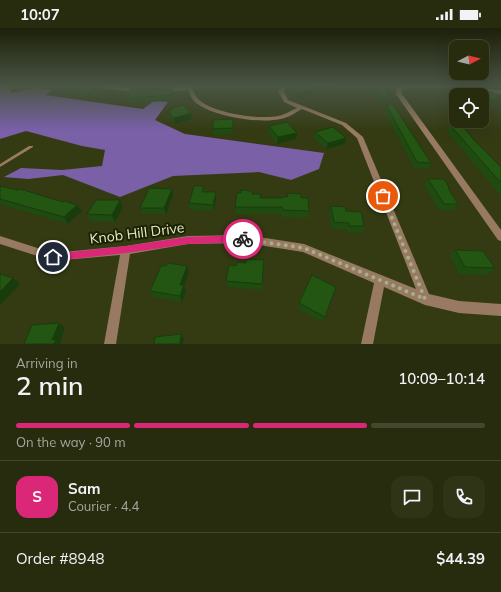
<!DOCTYPE html>
<meta charset="utf-8">
<style>
:root{--surface:#272c0e;--page:#2f3417;--text:#f1f3f6;--muted:#a4a79e;--line:#43482e;--accent:#db2777}
body{margin:0;font-family:Mulish,sans-serif;background:var(--page);color:var(--text);height:100vh;display:flex;flex-direction:column;font-size:15px;white-space:nowrap}
*{box-sizing:border-box;margin:0}
p{font-size:13px;color:var(--muted)}
.icon{flex:none;width:22px;height:22px;fill:none;stroke:currentColor;stroke-width:2;stroke-linecap:round;stroke-linejoin:round}
.map{position:relative;height:316px;overflow:hidden}
.sheet{display:flex;flex-direction:column;background:var(--surface);flex:1}
.sheet>*{flex:none}
.needle{width:26px;rotate:83deg}
.controls{position:absolute;left:449px;top:12px;display:grid;gap:8px}
.controls a{display:grid;place-items:center;width:40px;height:40px;border-radius:8px;background:var(--surface);box-shadow:0 4px 16px #0002,0 0 0 1px var(--line);font-size:20px}
.pin{position:absolute;display:grid;place-items:center;width:34px;height:34px;color:#fff;margin:-17px;border:2px solid #fff;border-radius:50%;box-shadow:0 1px 4px #0007}
.courier{position:absolute;display:grid;place-items:center;width:40px;height:40px;margin:-20px;border:3px solid #db2777;border-radius:50%;background:#fff;color:#222;box-shadow:0 1px 5px #0007}
.headline em{font-style:normal;font-weight:600}
.headline div{display:flex;flex-direction:column-reverse}
.headline{display:flex;align-items:center;justify-content:space-between;height:68px;padding:0 16px}
h1{font-size:26px;font-weight:600;line-height:30px}
.bar{display:grid;grid-template-columns:repeat(4,1fr);gap:6px 4px;align-content:center;height:48px;padding:0 16px}
.bar i{height:5px;border-radius:3px;background:var(--line)}
.bar .active{background:var(--accent)}
.bar p{grid-column:span 4}
.line{display:flex;align-items:center;gap:10px;padding:0 16px;border-top:1px solid var(--line)}
.line div{flex:1}
.round{display:grid;place-items:center;flex:none;width:42px;height:42px;border-radius:12px;background:var(--page)}
.status{display:flex;justify-content:space-between;align-items:center;height:28px;padding:0 20px;background:var(--surface);direction:ltr}
.status svg{height:11px;fill:currentColor}
.map>svg:first-child{display:block}
</style>
<div class="status"><b>10:07</b><svg viewBox="0 0 49 12"><path d="M0 12V9h3v3zM5 12V6h3v6zM10 12V3h3v9zM15 12V0h3v12zM26 1h20v11H26zM47 4h2v5h-2z"/></svg></div>
<div class="map">
<svg width="501" height="316" viewBox="0 0 501 316">
<rect width="100%" height="100%" fill="#343b13"/>
<path fill="#7960a7" d="M0,58H10L11,65L35,60L53,62L45,67L143,81L155,72L168,74L155,92L185,106L324,125L319,141L291,152L259,144L173,148L120,169L63,147L28,151L4,149L21,140L62,142L102,138L105,122L82,118L26,103L0,111Z"/>
<g fill="none" stroke-linecap="round" stroke-linejoin="round">
<path fill="#987a63" fill-rule="evenodd" d="M29,118H33V119L0,139V136Z"/>
<g fill="#987a63" fill-rule="evenodd">
<path d="M94,58H108L141,61L144,63L141,65L96,59Z"/>
<path d="M193,58L192,60C194,63 195,68 198,71C212,85 259,92 278,88C285,87 291,82 297,80L284,74L278,63L282,58H286L284,63L288,72L346,95L363,109L429,266L459,273L501,276V288L459,285L425,277L384,259L373,316H361L374,255L303,224L246,215L188,216L130,226L116,316H104L120,227L53,233L0,216V208L53,225L126,218L188,208L246,207L304,216L416,261L357,110L342,97L302,81C295,85 288,90 280,91C259,96 209,88 194,73C191,70 190,65 188,62L163,64L160,62L163,60Z"/>
<path d="M405,58H459L501,62V66L436,59L402,61V66L501,202V213L498,212L396,66L397,59Z"/>
</g>
</g>
<g fill="#1f4a10">
<path d="M135,58H174L135,60Z"/>
<path d="M337,58L296,71L294,66V60Z"/>
<path d="M371,58H384L389,69L387,74H377Z"/>
<path d="M473,58H488L487,59Z"/>
<path d="M448,59L477,67H456V71L447,62Z"/>
<path d="M57,60L102,61L87,69L59,64Z"/>
<path d="M142,62L173,65L172,73L129,75L127,70Z"/>
<path d="M478,62L498,72L497,75L484,74L482,73V67H477L476,65Z"/>
<path d="M387,78L431,135L428,141L414,140L385,83Z"/>
<path d="M191,85L192,91L175,96L171,92L170,86Z"/>
<path d="M233,91V106L213,107V101Z"/>
<path d="M450,97L474,112L501,139V168L447,103Z"/>
<path d="M269,98L296,111L277,116L268,104Z"/>
<path d="M315,104L346,110L345,116L326,121L314,110Z"/>
<path d="M428,151L450,161L449,162L458,176L454,182H439L424,157Z"/>
<path d="M0,158L63,174L82,183L68,196L0,176Z"/>
<path d="M204,158L205,164H216V171L214,183L190,182L189,175Z"/>
<path d="M287,165L301,170L309,183L308,190L282,189V186H236L235,179L252,166L260,170H282L287,169Z"/>
<path d="M173,167L166,186H143L140,180Z"/>
<path d="M120,172L123,179L115,194L90,193L87,186Z"/>
<path d="M331,178L346,183L364,198L362,205L347,204L346,201H332L329,185Z"/>
<path d="M455,222L495,240L488,247L459,246L450,228Z"/>
<path d="M264,232L262,262L227,259L226,253L236,238Z"/>
<path d="M189,244L184,257L186,263L182,274L153,269L150,263Z"/>
<path d="M299,275L325,289L322,294L298,281Z"/>
</g>
<g fill="#193c0d">
<path d="M101,58L102,61L87,69L86,66Z"/>
<path d="M322,58H337L296,71V66Z"/>
<path d="M172,59L173,65L172,73L171,67Z"/>
<path d="M191,85L192,91L175,96L174,90Z"/>
<path d="M297,105L296,111L277,116L278,109Z"/>
<path d="M346,110L345,116L326,121L328,115Z"/>
<path d="M172,161L173,167L166,186L164,180Z"/>
<path d="M216,164V171L214,183L213,177Z"/>
<path d="M120,172L123,179L115,194L112,187Z"/>
<path d="M77,177L82,183L68,196L64,189Z"/>
<path d="M187,238L189,244L182,263L180,257Z"/>
<path d="M13,250L20,256L1,276L0,275V264Z"/>
<path d="M184,257L186,263L182,274L180,268Z"/>
<path d="M59,295L65,300L60,315L62,316H54L52,312Z"/>
<path d="M181,306L184,311L183,316H180Z"/>
</g>
<g fill="#245613" stroke="#193c0d">
<path d="M61,58H101L86,66L57,60Z"/>
<path d="M300,58H322L296,66L294,60Z"/>
<path d="M375,58H384L389,69L379,68Z"/>
<path d="M172,59L171,67L127,70L131,61L142,62Z"/>
<path d="M448,59L469,61L477,67H456Z"/>
<path d="M478,62L493,64L498,72L486,71L482,70V67H480Z"/>
<path d="M392,75L431,135L417,134L387,78Z"/>
<path d="M183,77L191,85L174,90L170,86V81Z"/>
<path d="M233,91V100L213,101V92Z"/>
<path d="M456,93L458,95L459,94L474,112L501,139V155L450,97Z"/>
<path d="M287,94L297,105L278,109L269,98Z"/>
<path d="M333,99L346,110L328,115L315,104Z"/>
<path d="M428,151H444L450,161L448,160L458,176H444Z"/>
<path d="M0,158L18,162L20,161L63,174L65,173L77,177L64,189L0,171Z"/>
<path d="M194,158H204L202,164H216L213,177L189,175Z"/>
<path d="M149,160L172,161L164,180H140Z"/>
<path d="M241,162L252,163V166H261L260,170H282V169H288L287,165L301,166V170H308L309,183L283,182L282,179H235L237,165H241Z"/>
<path d="M96,172H120L112,187L87,186Z"/>
<path d="M331,178L345,179L346,183L361,184L364,198H349V195L334,194Z"/>
<path d="M455,222L483,223L495,240L465,239Z"/>
<path d="M246,231L264,232L262,256L226,253L229,237L236,238L237,234L246,235Z"/>
<path d="M168,235L187,238L180,257H184L180,268L150,263L161,238H166Z"/>
<path d="M0,246L13,250L0,264Z"/>
<path d="M312,247L336,259L325,289L299,275Z"/>
<path d="M59,295L52,312H56L54,316H24L32,297Z"/>
<path d="M181,306L180,316H154L155,309Z"/>
</g>
<linearGradient id="sky" x2="0" y2="1"><stop stop-color="#1d200a"/><stop offset="0.57" stop-color="#4a5544"/><stop offset="1" stop-color="#4a5544" stop-opacity="0"/></linearGradient>
<rect width="501" height="102" fill="url(#sky)"/>
<path fill="#db2777" d="M243,207L247,211L243,214L188,216L126,225L53,233L49,229L53,226L126,218L188,209Z"/>
<g fill="none" stroke-linecap="round" stroke-linejoin="round">
<path stroke="#a6af88" stroke-width="4" stroke-dasharray="0 7.2" d="M243,211L304,220L425,271L383,168"/>
</g>
<g text-anchor="middle" stroke-width="4" stroke-linejoin="round" paint-order="stroke">
<g font-size="14" fill="#e4edc7" stroke="#1c2102">
<text transform="translate(137 205) rotate(-7)" y="5">Knob Hill Drive</text>
</g>
</g>
</svg>
<div class="controls">
<a><svg class="needle" viewBox="-14 -14 28 28"><path d="M0-13l5 13h-10z" fill="#e53935"/><path d="M0 13l5-13h-10z" fill="#a4a79e"/></svg></a>
<a><svg class="icon" aria-label="locate" viewBox="0 0 24 24"><circle cx="12" cy="12" r="6"/><path d="M12 2v4M12 18v4M2 12h4M18 12h4"/></svg></a>
</div>
<div class="pin" style="left:383px;top:168px;background:#ea580c"><svg class="icon" aria-label="bag" viewBox="0 0 24 24"><path d="M5 8h14l-1 12H6zM9 8a3 3 0 0 1 6 0"/></svg></div>
<div class="pin" style="left:53px;top:229px;background:#1f2937"><svg class="icon" aria-label="home" viewBox="0 0 24 24"><path d="M3 11l9-7 9 7M6 9v11h12V9"/></svg></div>
<div class="courier" style="left:243px;top:211px"><svg class="icon" aria-label="bike" viewBox="0 0 24 24"><circle cx="6" cy="16" r="4"/><circle cx="18" cy="16" r="4"/><path d="M6 16l4-8h5l3 8M10 8l3 8H6M13 5h3"/></svg></div>
</div>
<section class="sheet">
<div class="headline"><div><h1>2 min</h1><p>Arriving in</p></div><em>10:09–10:14</em></div>
<div class="bar"><i class="active"></i><i class="active"></i><i class="active"></i><i></i><p>On the way · 90 m</p></div>
<div class="line" style="height:72px"><b class="round" style="background:var(--accent);color:#fff">S</b><div><b>Sam</b><p>Courier · 4.4</p></div><a class="round"><svg class="icon" aria-label="chat" viewBox="0 0 24 24"><path d="M4 5h16v11H9l-5 4z"/></svg></a><a class="round"><svg class="icon" aria-label="phone" viewBox="0 0 24 24"><path d="M5 4h4l2 5-3 2q2 4 5 5l2-3 5 2v4C11 20 4 13 5 4z"/></svg></a></div>
<div class="line" style="height:52px"><div>Order #8948</div><b>$44.39</b></div>
</section>
